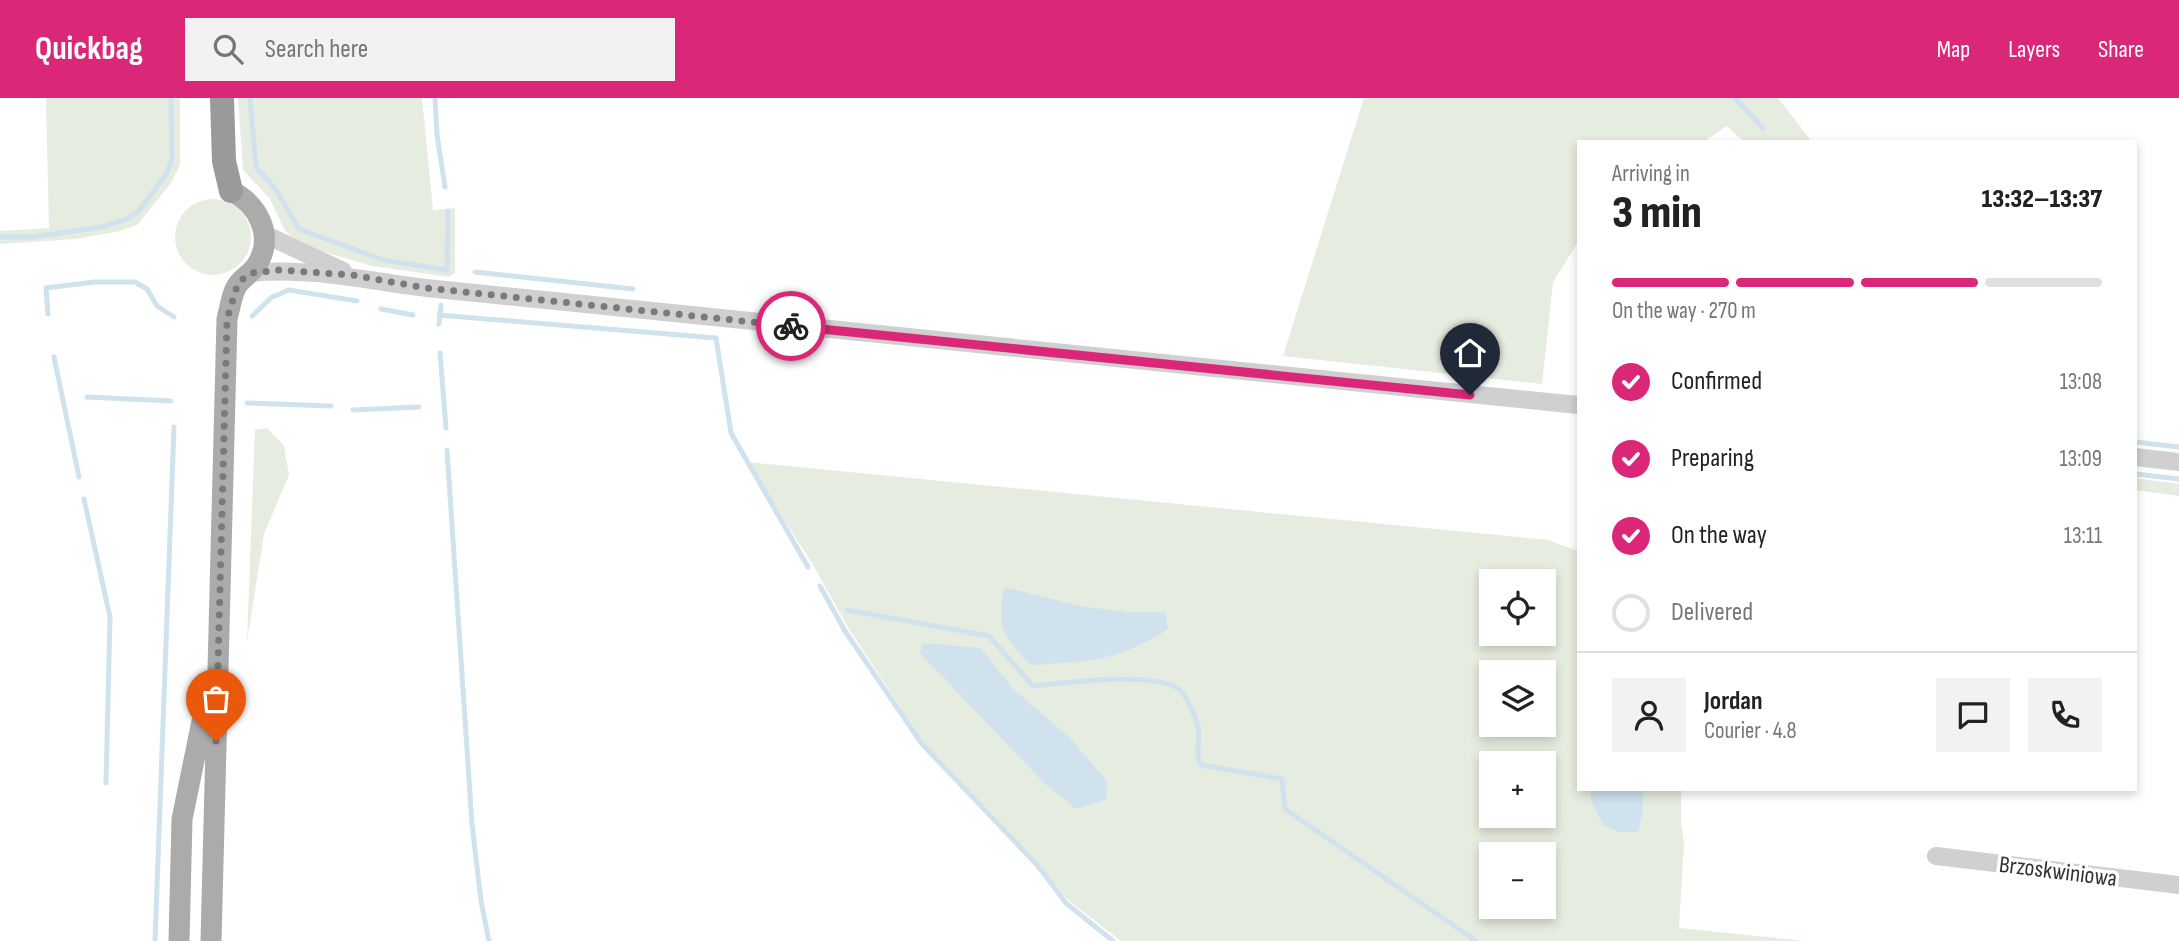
<!DOCTYPE html>
<meta charset="utf-8">
<style>
:root{--surface:#fff;--page:#f2f2f2;--text:#222;--muted:#767676;--line:#e0e0e0;--accent:#db2777}
body{margin:0;font-family:"Sofia Sans Condensed",sans-serif;background:var(--page);color:var(--text);height:100vh;display:flex;flex-direction:column;font-size:26px;white-space:nowrap}
*{box-sizing:border-box;margin:0}
p{font-size:23px;color:var(--muted)}
.icon{flex:none;width:38px;height:38px;fill:none;stroke:currentColor;stroke-width:2;stroke-linecap:round;stroke-linejoin:round}
.map{position:relative;flex:1;overflow:hidden}
.sheet{position:absolute;left:1577px;top:42px;width:560px;height:651px;display:flex;flex-direction:column;background:var(--surface);border-radius:0px;box-shadow:0 4px 10px #0003}
.sheet>*{flex:none}
.buttons{position:absolute;left:1479px;top:471px;display:grid;gap:14px}
.buttons a{display:grid;place-items:center;width:77px;height:77px;border-radius:0px;background:var(--surface);box-shadow:0 4px 10px #0003;font-size:35px}
.pin{position:absolute;display:grid;place-items:center;width:60px;height:60px;color:#fff;margin:-72px -30px;border-radius:50% 50% 50% 0;rotate:-45deg;box-shadow:0 0 7px #0007}
.pin .icon{rotate:45deg}
.courier{position:absolute;display:grid;place-items:center;width:70px;height:70px;margin:-35px;border:5px solid #db2777;border-radius:50%;background:#fff;color:#222;box-shadow:0 2px 9px #0007}
.headline em{font-style:normal;font-weight:800}
.headline div{display:flex;flex-direction:column-reverse}
.headline{display:flex;align-items:center;justify-content:space-between;height:119px;padding:0 35px}
h1{font-size:46px;font-weight:800;line-height:52px}
.bar{display:grid;grid-template-columns:repeat(4,1fr);gap:10px 7px;align-content:center;height:84px;padding:0 35px}
.bar i{height:9px;border-radius:5px;background:var(--line)}
.bar .on{background:var(--accent)}
.bar p{grid-column:span 4}
.line{display:flex;align-items:center;gap:18px;padding:0 35px;border-top:2px solid var(--line)}
.line div{flex:1}
.round{display:grid;place-items:center;flex:none;width:74px;height:74px;border-radius:0px;background:var(--page)}
ol{padding:0 35px;list-style:none}
li{display:flex;align-items:center;gap:21px;height:77px}
li p{margin-inline-start:auto}
li .icon{padding:7px;border-radius:50%;background:var(--accent);color:#fff;stroke-width:4}
li:last-child{color:var(--muted)}
li i{width:38px;height:38px;border:4px solid var(--line);border-radius:50%}
header{display:flex;align-items:center;gap:42px;box-sizing:border-box;height:98px;padding:0 35px;background:var(--accent);color:#fff}
header strong{font-size:33px}
nav{display:flex;gap:38px;margin-inline-start:auto;font-size:24px}
.search{width:490px;height:63px;background:var(--page);display:flex;align-items:center;gap:18px;box-sizing:border-box;padding:0 24px;border-radius:0px;color:var(--muted);font-size:26px}
.map>svg:first-child{display:block}
</style>
<header>
<strong>Quickbag</strong>
<div class="search"><svg class="icon" aria-label="search" viewBox="0 0 24 24"><circle cx="10" cy="10" r="6"/><path d="M15 15l6 6"/></svg>Search here</div>
<nav><a>Map</a><a>Layers</a><a>Share</a></nav>
</header>
<div class="map">
<svg width="2179" height="843" viewBox="0 0 2179 843">
<rect width="100%" height="100%" fill="#fff"/>
<g fill="#e6ecdf" fill-rule="evenodd">
<path d="M46,0H180V67L171,85L137,127L120,133L76,141L0,146V133L49,130Z"/>
<path d="M238,0H422L433,112L455,110V175L449,179L372,168L321,153L293,140L285,133L270,101L243,72Z"/>
<path d="M1364,0H1778L1812,44H1744L1727,28L1703,44H1578V144L1553,184L1542,286L1283,258Z"/>
<circle cx="213" cy="139" r="38"/>
<path d="M267,330L284,348L289,377L264,436L247,544L255,332Z"/>
<path d="M746,364L1548,442L1578,453V691H1681V725L1684,744L1679,830L1806,843H1121L1068,802L1039,767L923,644L849,531L809,460ZM1491,483H1544V536H1491ZM1491,574H1544V626H1491ZM1491,665H1544V718H1491ZM1491,756H1544V808H1491Z"/>
<path d="M2135,380L2179,386V398L2135,392Z"/>
</g>
<g fill="#cfe2ee">
<path d="M1004,489L1085,509L1129,514H1165L1168,531C1119,563 1087,564 1030,567C1002,535 997,532 1004,489Z"/>
<path d="M923,545L981,550L1013,591L1070,640L1106,682L1107,701L1076,711L1044,685L920,555Z"/>
<path d="M1591,691H1643V714L1638,734H1619L1603,727L1591,702Z"/>
</g>
<g fill="none" stroke-linecap="round" stroke-linejoin="round">
<g stroke="#cfe2ee" stroke-width="5">
<path d="M250,0L256,69L277,93L299,131L383,162L447,172L448,113"/>
<path d="M435,0L437,37L445,89"/>
<path d="M1735,0L1763,30"/>
<path d="M0,139H32L101,129L127,121L138,114L167,75L172,61L171,0"/>
<path d="M475,174L633,191"/>
<path d="M381,211L413,217"/>
<path d="M48,216L46,190L95,184H135L147,191L157,208L174,219"/>
<path d="M439,217L716,240L731,335L808,469"/>
<path d="M252,218L272,199L289,192L357,203"/>
<path d="M439,226L441,207"/>
<path d="M440,255L446,330"/>
<path d="M54,259L79,379"/>
<path d="M87,299L171,303"/>
<path d="M247,305L331,308"/>
<path d="M353,312L419,309"/>
<path d="M2135,344L2179,349"/>
<path d="M447,352L472,726L481,803L489,843"/>
<path d="M2135,376L2179,381"/>
<path d="M84,401L110,519L106,685"/>
<path d="M820,488L845,533L922,646L1038,768L1066,805L1113,843"/>
<path d="M847,512L989,538L1033,588C1061,585 1166,571 1183,595C1188,603 1196,620 1198,629C1201,643 1194,654 1201,667L1282,681L1285,711L1476,843"/>
<path d="M155,843L174,329"/>
</g>
<g stroke="#d0d0d0" stroke-width="18">
<path d="M264,136L343,173"/>
<path d="M251,175C311,169 367,183 426,190L1578,307"/>
<path d="M2135,359L2179,364"/>
<path d="M1936,758L2179,787"/>
</g>
<g stroke="#ababab" stroke-width="21">
<path d="M179,843L182,721L207,599"/>
<path d="M211,843L227,221C230,210 232,193 239,185C245,178 253,174 258,165C274,137 258,106 231,93"/>
</g>
<path stroke="#9a9a9a" stroke-width="24" d="M222,0L224,63L231,93"/>
</g>
<g fill="none" stroke-linecap="round" stroke-linejoin="round">
<path stroke="#7a7a7a" stroke-width="7" stroke-dasharray="0 12.6" d="M216,643L227,221L238,185L251,175L279,172L352,177L426,190L791,228"/>
<path stroke="#db2777" stroke-width="9" d="M791,228L1470,297"/>
</g>
<g text-anchor="middle" stroke-width="7" stroke-linejoin="round" paint-order="stroke">
<g font-size="24" fill="#333" stroke="#fff">
<text transform="translate(2058 773) rotate(7)" y="8">Brzoskwiniowa</text>
</g>
</g>
</svg>
<div class="buttons">
<a><svg class="icon" aria-label="locate" viewBox="0 0 24 24"><circle cx="12" cy="12" r="6"/><path d="M12 2v4M12 18v4M2 12h4M18 12h4"/></svg></a>
<a><svg class="icon" aria-label="layers" viewBox="0 0 24 24"><path d="M12 4l9 5-9 5-9-5zM3 14l9 5 9-5"/></svg></a>
<a>+</a>
<a>−</a>
</div>
<div class="pin" style="left:216px;top:643px;background:#ea580c"><svg class="icon" aria-label="bag" viewBox="0 0 24 24"><path d="M5 8h14l-1 12H6zM9 8a3 3 0 0 1 6 0"/></svg></div>
<div class="pin" style="left:1470px;top:297px;background:#1f2937"><svg class="icon" aria-label="home" viewBox="0 0 24 24"><path d="M3 11l9-7 9 7M6 9v11h12V9"/></svg></div>
<div class="courier" style="left:791px;top:228px"><svg class="icon" aria-label="bike" viewBox="0 0 24 24"><circle cx="6" cy="16" r="4"/><circle cx="18" cy="16" r="4"/><path d="M6 16l4-8h5l3 8M10 8l3 8H6M13 5h3"/></svg></div>
<section class="sheet">
<div class="headline"><div><h1>3 min</h1><p>Arriving in</p></div><em>13:32–13:37</em></div>
<div class="bar"><i class="on"></i><i class="on"></i><i class="on"></i><i></i><p>On the way · 270 m</p></div>
<ol>
<li><svg class="icon" aria-label="check" viewBox="0 0 24 24"><path d="M5 12l5 5 9-10"/></svg>Confirmed<p>13:08</p></li>
<li><svg class="icon" aria-label="check" viewBox="0 0 24 24"><path d="M5 12l5 5 9-10"/></svg>Preparing<p>13:09</p></li>
<li><svg class="icon" aria-label="check" viewBox="0 0 24 24"><path d="M5 12l5 5 9-10"/></svg>On the way<p>13:11</p></li>
<li><i></i>Delivered</li>
</ol>
<div class="line" style="height:126px"><a class="round"><svg class="icon" aria-label="person" viewBox="0 0 24 24"><circle cx="12" cy="8" r="4"/><path d="M4 21q1-7 8-7t8 7"/></svg></a><div><b>Jordan</b><p>Courier · 4.8</p></div><a class="round"><svg class="icon" aria-label="chat" viewBox="0 0 24 24"><path d="M4 5h16v11H9l-5 4z"/></svg></a><a class="round"><svg class="icon" aria-label="phone" viewBox="0 0 24 24"><path d="M5 4h4l2 5-3 2q2 4 5 5l2-3 5 2v4C11 20 4 13 5 4z"/></svg></a></div>
</section>
</div>
